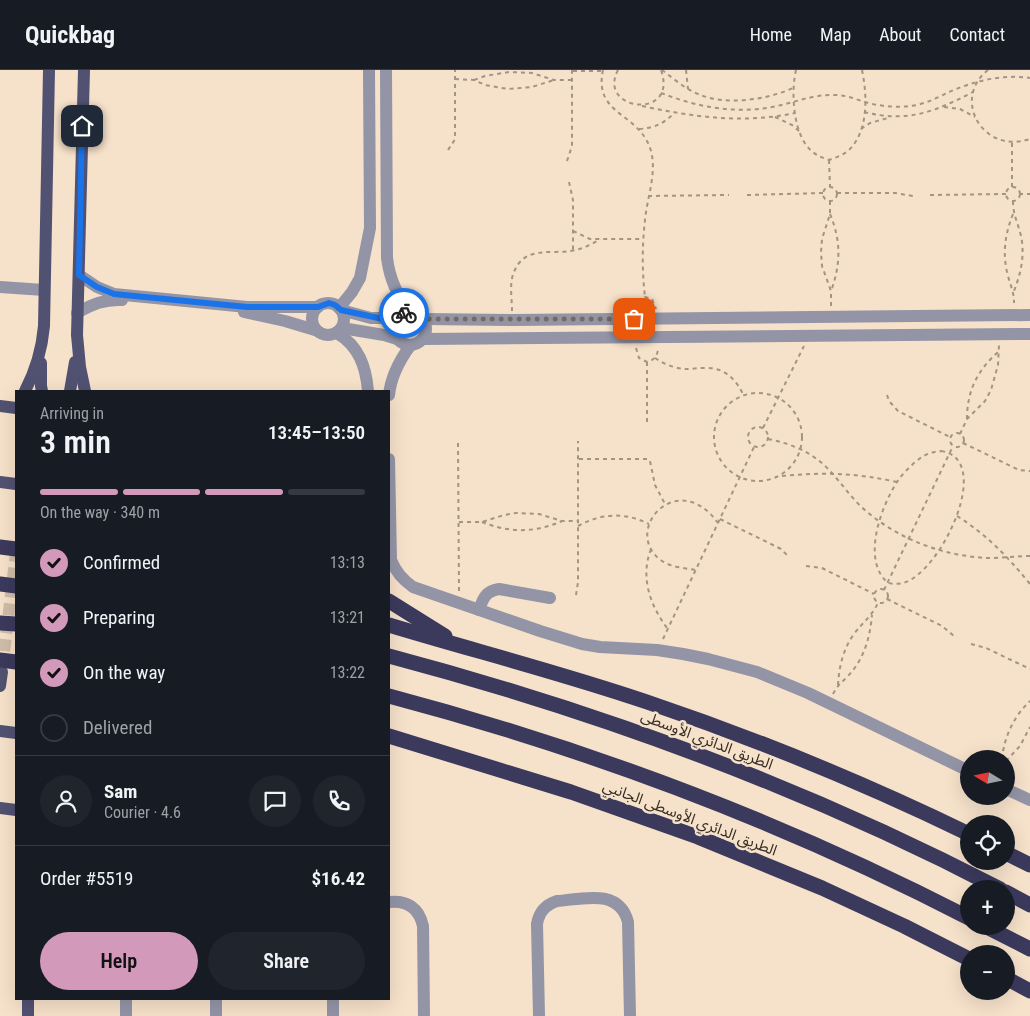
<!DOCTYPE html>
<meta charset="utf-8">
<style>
:root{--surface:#171b24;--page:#20242c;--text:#f1f3f6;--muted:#9ea1a6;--line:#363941;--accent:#d399ba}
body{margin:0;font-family:"Roboto Condensed","Noto Sans Arabic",sans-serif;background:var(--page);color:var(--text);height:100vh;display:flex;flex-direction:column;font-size:19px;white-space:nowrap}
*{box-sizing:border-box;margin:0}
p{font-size:16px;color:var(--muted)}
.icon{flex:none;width:28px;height:28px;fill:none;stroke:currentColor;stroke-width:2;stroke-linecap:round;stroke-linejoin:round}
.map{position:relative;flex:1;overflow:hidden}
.sheet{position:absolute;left:15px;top:320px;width:375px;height:610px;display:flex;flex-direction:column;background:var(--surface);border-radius:0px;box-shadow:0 5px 20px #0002}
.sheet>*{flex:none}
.needle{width:32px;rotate:280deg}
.buttons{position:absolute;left:960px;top:680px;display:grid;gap:10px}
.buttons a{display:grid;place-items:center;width:55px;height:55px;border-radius:50%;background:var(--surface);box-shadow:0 5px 20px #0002;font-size:25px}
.pin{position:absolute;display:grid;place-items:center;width:42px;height:42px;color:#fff;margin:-21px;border-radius:10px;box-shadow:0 2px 8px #0006}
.courier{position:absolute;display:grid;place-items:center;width:50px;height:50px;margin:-25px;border:4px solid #1a73e8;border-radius:50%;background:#fff;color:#222;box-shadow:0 1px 6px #0007}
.headline em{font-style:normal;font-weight:600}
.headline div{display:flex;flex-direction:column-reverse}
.headline{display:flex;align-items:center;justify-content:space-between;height:85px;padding:0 25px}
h1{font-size:32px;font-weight:600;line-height:38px}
.bar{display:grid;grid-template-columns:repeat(4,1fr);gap:8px 5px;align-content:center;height:60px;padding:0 25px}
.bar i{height:6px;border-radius:4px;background:var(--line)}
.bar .selected{background:var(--accent)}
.bar p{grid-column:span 4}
.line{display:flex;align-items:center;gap:12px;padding:0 25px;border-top:1px solid var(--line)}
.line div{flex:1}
.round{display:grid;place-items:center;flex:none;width:52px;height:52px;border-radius:26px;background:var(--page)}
ol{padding:0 25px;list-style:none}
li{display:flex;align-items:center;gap:15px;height:55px}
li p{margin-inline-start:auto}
li .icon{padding:5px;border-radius:50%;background:var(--accent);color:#111;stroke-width:4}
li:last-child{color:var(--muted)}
li i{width:28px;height:28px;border:2px solid var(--line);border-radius:50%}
.primary-button{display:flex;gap:10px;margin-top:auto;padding:10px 25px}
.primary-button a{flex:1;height:58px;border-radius:30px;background:var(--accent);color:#111;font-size:20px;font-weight:600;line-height:58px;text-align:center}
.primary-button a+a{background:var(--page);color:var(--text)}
header{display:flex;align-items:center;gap:30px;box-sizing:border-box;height:70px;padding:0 25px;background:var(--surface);border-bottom:1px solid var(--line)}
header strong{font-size:24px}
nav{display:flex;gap:28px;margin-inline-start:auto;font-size:18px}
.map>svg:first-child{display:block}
</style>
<header>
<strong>Quickbag</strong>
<nav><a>Home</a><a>Map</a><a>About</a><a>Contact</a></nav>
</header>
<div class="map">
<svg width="1030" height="946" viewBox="0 0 1030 946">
<rect width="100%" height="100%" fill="#f6e1ca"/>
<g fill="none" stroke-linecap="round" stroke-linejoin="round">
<path stroke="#cfbda9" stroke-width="12" stroke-dasharray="12 6" stroke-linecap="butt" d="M2,599L16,483"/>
<g stroke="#a39483" stroke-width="2" stroke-dasharray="4 4" stroke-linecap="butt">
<path d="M603,0C593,46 640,42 651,81C657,103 647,128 645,150C642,176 642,201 645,227"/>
<path d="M618,0C596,41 679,51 661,0"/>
<path d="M662,0C673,8 685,19 698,24C726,36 766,30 793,18"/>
<path d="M686,0L688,19"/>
<path d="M796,0C791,21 793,59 807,76C813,84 820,87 829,90C837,87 844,85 850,79C869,59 867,24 862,0"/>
<path d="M988,0C951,29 983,85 1030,69"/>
<path d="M573,1H603"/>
<path d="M455,9L474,10L485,15L508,19L532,17L554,10"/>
<path d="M474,10L485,6L509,2L532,3L554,10H572"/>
<path d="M661,23C697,37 734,44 772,37C794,33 813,24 835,25C846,25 855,29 865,32C882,37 900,38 917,35C929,32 939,27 949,22C974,11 1002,4 1030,8"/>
<path d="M642,36C694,47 743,54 795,43"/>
<path d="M944,37L960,39L975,47"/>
<path d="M864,42C908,53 934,42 973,22"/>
<path d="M775,47L792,55L799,61"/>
<path d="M639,59C655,58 665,53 675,42"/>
<path d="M861,59L870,53L888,48"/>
<path d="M1012,73V117"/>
<path d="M448,80L454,71L455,65V0"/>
<path d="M829,90L830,117"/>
<path d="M567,91L572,76V0"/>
<path d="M569,112L573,130V181"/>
<circle cx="1013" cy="124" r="7"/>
<circle cx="830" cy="124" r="7"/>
<path d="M837,123H895L913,126"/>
<path d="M1019,124H1030"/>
<path d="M747,125L823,123"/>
<path d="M930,125L1006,124"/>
<path d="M648,126L729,125"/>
<path d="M830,131V144L822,169L821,182L822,196L831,221V237"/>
<path d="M1013,131C1013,145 1018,153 1021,166C1025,185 1021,203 1014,221"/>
<path d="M830,144C841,170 841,194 831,221"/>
<path d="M1013,144C1005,164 1002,184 1008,206C1011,217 1014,222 1014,233"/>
<path d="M573,161L590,169H643"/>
<path d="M636,239L637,232L645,227L652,229L656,239"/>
<path d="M512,241C512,228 509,213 514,202C524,176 550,184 571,181C582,179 591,175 600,169"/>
<path d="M636,278L639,288L647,292C655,290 658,285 658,277"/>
<path d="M655,288C664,294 674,298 685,299C691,299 698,298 705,298C724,297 736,309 744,326"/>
<path d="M647,292V352"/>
<circle cx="758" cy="367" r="44"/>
<path d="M887,325L889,331L898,341L950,367"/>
<path d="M967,349C967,321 977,301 998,282"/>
<circle cx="758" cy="367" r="10"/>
<path d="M763,358L804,276"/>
<circle cx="957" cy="370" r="7"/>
<path d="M960,364L967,349L985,331L991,320L998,295L999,275"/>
<path d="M768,369C793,374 814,383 831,402C843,415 852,429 866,441C900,470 944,486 988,488C1002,488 1016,486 1030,486"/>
<path d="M458,373L459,521"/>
<path d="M963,373L1019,400L1030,401"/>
<path d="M941,381C995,389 941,503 903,513C898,514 893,514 888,513C861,490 881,437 897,412C903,403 913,393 922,387C928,383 934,382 941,381Z"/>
<path d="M579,389H648L650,391L655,415L665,434"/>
<path d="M782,406C824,402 856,403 897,412"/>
<path d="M957,446C987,465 1008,487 1030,514"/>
<path d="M720,449L781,479L789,487"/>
<path d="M459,452H482L504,445L516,443L539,444L562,451H578"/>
<path d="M482,452C509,463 535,463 562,451"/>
<path d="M578,456C602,443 625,442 649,454"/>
<path d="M651,479C640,507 650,535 667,558"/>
<path d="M806,496L822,498L874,524"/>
<path d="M695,500C684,498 671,497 662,491C620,462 677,396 718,453"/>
<circle cx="881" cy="526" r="7"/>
<path d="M884,520L953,376"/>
<path d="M576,525L578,512V371"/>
<path d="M887,529L942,556L954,566"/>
<path d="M663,569L754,377"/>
<path d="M971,574L986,578L1030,599"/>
<path d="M838,615C839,597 843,579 854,564C864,551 871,547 878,533"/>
<path d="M833,624C837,616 842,612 848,606C864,589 870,568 872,545"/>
<path d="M1002,689C1004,667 1014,646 1030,631"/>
<path d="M1006,691L1020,676L1030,657"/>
</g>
<g stroke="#9394a6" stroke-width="12">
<path d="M386,0L387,188C390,211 397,223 409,242"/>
<path d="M79,205L97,217L114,224L247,237H318"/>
<path d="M0,217L44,220"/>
<circle cx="328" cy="249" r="16"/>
<path d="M339,238L352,222L360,208L370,158L369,0"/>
<path d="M341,240L371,248H397"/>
<path d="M244,242L285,251L315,260"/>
<circle cx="410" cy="259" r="16"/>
<path d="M77,243C92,234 105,229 122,230"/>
<path d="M424,249L513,250L1030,245"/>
<path d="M342,258L384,265L397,269"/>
<path d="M337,263C359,276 366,297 368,321"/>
<path d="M423,269L1030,264"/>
<path d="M389,325C391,306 399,291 410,276"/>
<path d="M389,389L391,490C396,502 402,509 413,517L540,561L582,574L600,577L657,580L683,584L708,589L757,602L808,623L969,701"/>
<path d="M479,540C483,528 486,521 499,519L550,528"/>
<path d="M1006,719L1030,730"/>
<path d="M389,832C407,830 419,838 423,856L424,946"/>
<path d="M126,929V946"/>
<path d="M216,929V946"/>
<path d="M333,929V946"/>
<path d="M539,946L537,854C539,842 545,835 557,831C583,829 619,818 628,852L630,946"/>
</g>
<g stroke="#515171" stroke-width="12">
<path d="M84,0L77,265L80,297L85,321"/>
<path d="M41,293V316L42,321"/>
<path d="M25,321C36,300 42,279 44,256L49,0"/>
<path d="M70,321L75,292"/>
<path d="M0,336L16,338"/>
<path d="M0,412L16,414"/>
<path d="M0,616L2,602"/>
<path d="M0,661L16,663"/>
<path d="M0,738L16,740"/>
<path d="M28,929V946"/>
</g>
<g stroke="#3b3a5d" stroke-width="15">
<path d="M0,477L16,479"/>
<path d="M0,514L16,516"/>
<path d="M389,531L445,566"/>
<path d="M0,553L16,554"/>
<path d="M389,555C475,581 562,603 647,632C757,669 864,713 969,764"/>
<path d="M389,586C600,642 806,718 1000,819"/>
<path d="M0,590L16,592"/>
<path d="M389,626C589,679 785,753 969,848"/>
<path d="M389,666L571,722L698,767L822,818L904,856L969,889"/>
<path d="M1006,783L1030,795"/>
<path d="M1006,822L1030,835"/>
<path d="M985,856L1030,879"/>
<path d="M1006,908L1030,921"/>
</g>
</g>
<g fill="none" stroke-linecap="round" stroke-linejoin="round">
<path stroke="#786b5d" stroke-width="5" stroke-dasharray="0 9" d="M404,243H415L424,249H634"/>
<path stroke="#1a73e8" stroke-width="6" d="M82,56L79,205L97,217L114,224L247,237H318L329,233L335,235L341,240L383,249L397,248L404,243"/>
</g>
<g text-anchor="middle" stroke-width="5" stroke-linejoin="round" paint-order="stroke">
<g font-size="15" fill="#342c23" stroke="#f6e1ca">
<text transform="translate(707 670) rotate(21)" y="5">الطريق الدائري الأوسطى</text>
<text transform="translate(690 748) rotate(21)" y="5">الطريق الدائري الأوسطى الجانبي</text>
</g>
</g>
</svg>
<div class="buttons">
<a><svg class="needle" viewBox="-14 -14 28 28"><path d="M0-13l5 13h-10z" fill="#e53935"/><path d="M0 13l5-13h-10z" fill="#9ea1a6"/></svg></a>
<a><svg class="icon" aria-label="locate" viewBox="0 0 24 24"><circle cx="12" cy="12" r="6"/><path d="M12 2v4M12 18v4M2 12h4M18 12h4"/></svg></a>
<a>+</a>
<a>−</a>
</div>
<div class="pin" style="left:634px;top:249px;background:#ea580c"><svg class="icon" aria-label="bag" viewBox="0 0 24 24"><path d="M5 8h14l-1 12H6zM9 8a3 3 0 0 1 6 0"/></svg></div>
<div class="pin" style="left:82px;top:56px;background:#1f2937"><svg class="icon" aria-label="home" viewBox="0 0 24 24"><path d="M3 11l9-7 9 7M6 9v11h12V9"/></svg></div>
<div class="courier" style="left:404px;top:243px"><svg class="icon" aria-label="bike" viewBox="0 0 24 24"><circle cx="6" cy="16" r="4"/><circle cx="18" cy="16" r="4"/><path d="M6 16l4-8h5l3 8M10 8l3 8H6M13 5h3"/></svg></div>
<section class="sheet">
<div class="headline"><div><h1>3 min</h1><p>Arriving in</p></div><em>13:45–13:50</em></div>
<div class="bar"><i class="selected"></i><i class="selected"></i><i class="selected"></i><i></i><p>On the way · 340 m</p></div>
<ol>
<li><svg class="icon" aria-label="check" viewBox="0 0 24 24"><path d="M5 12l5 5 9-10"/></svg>Confirmed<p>13:13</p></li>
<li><svg class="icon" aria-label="check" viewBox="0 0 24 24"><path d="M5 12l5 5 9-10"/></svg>Preparing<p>13:21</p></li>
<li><svg class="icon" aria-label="check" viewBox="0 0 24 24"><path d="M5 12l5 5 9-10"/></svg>On the way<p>13:22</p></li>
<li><i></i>Delivered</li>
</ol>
<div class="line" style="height:90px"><a class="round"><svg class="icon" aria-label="person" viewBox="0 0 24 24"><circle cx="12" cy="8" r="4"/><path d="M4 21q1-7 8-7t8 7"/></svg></a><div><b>Sam</b><p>Courier · 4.6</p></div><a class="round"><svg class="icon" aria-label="chat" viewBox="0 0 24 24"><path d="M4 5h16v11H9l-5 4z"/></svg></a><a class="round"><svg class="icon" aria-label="phone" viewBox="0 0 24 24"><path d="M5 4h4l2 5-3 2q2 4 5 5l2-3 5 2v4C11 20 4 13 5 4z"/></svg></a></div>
<div class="line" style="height:65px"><div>Order #5519</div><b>$16.42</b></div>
<div class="primary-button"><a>Help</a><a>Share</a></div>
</section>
</div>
